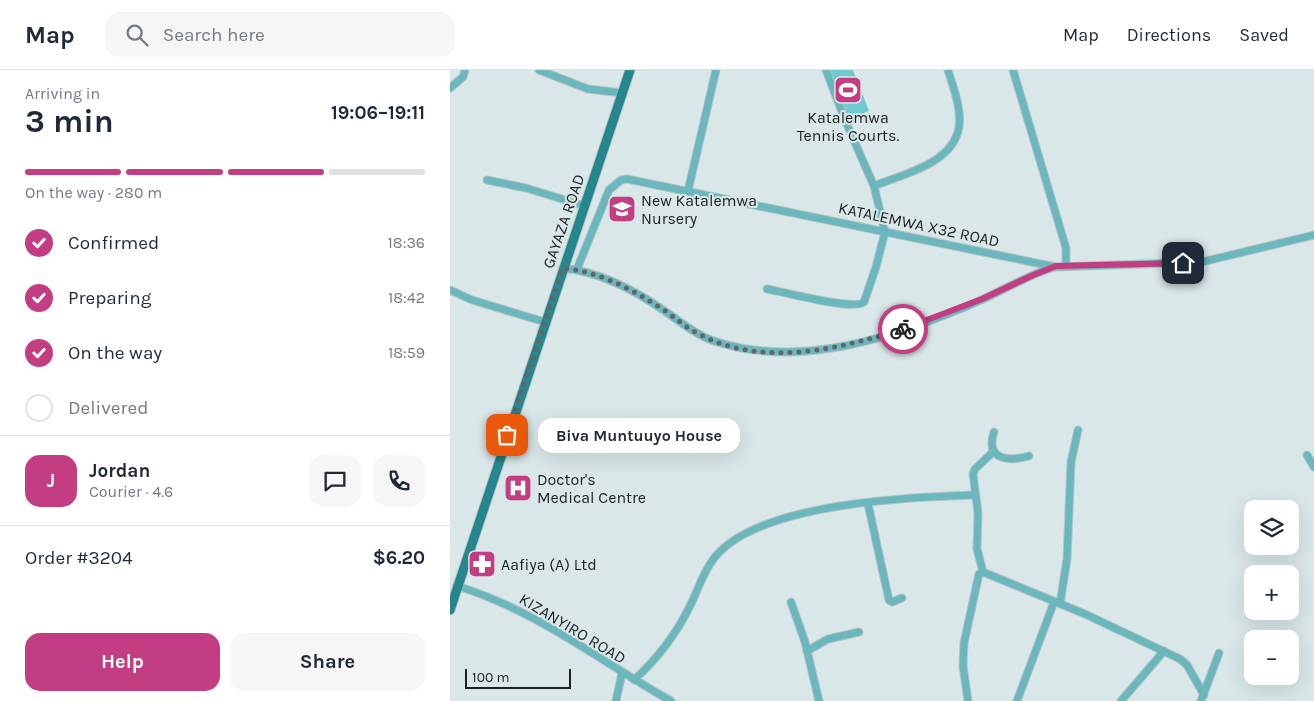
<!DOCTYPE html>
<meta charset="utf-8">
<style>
:root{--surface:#fff;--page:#f6f6f7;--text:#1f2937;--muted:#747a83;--line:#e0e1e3;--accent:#c23d81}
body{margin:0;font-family:Karla,sans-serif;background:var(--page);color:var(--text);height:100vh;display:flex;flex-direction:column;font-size:19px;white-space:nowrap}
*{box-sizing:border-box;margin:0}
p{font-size:16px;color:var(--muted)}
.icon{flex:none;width:28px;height:28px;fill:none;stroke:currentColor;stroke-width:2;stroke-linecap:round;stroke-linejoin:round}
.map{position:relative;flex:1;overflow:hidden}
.drawer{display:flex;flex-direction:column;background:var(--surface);width:450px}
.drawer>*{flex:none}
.tools{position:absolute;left:794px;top:430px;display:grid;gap:10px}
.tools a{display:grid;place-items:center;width:55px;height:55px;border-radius:10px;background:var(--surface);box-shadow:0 5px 20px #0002;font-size:25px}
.scale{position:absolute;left:15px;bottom:12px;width:106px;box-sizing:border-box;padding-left:5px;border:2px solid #1b2121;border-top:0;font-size:14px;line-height:18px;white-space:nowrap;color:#1b2121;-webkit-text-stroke:4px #d9e7e8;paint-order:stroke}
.pin{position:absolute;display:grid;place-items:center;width:42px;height:42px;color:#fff;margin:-21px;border-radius:10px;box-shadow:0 2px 8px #0006}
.courier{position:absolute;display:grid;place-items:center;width:50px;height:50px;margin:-25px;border:4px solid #c23d81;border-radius:50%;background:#fff;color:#222;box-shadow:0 1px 6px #0007}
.bubble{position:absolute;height:35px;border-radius:15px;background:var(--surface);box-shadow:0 5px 20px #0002;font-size:16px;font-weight:700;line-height:35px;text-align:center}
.summary em{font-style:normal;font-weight:700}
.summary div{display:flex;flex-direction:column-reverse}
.summary{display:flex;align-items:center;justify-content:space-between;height:85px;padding:0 25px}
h1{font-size:32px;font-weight:700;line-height:38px}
.bar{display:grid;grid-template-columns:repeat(4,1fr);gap:8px 5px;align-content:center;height:60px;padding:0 25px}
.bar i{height:6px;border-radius:4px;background:var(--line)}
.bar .active{background:var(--accent)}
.bar p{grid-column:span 4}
.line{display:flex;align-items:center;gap:12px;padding:0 25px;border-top:1px solid var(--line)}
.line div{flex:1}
.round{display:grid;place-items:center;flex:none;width:52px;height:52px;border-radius:15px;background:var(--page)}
ol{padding:0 25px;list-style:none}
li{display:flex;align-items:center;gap:15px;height:55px}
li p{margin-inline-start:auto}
li .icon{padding:5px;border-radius:50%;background:var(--accent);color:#fff;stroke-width:4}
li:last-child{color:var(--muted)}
li i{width:28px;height:28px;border:2px solid var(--line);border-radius:50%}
.primary-button{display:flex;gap:10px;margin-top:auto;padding:10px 25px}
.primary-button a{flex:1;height:58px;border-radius:15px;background:var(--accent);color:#fff;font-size:20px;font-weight:700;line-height:58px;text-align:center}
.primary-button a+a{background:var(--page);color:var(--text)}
header{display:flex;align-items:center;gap:30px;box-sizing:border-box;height:70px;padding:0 25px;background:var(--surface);border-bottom:1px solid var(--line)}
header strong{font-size:24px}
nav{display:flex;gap:28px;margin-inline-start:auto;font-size:18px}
.search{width:350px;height:45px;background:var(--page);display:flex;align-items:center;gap:12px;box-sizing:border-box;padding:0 18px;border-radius:15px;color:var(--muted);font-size:19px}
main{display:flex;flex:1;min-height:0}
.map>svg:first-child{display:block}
</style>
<header>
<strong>Map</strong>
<div class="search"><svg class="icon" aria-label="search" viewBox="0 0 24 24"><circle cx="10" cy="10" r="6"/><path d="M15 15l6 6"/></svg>Search here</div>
<nav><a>Map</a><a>Directions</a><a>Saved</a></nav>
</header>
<main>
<section class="drawer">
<div class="summary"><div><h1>3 min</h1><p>Arriving in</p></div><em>19:06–19:11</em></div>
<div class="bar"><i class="active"></i><i class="active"></i><i class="active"></i><i></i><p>On the way · 280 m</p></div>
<ol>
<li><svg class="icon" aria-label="check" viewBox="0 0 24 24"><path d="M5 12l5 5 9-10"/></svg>Confirmed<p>18:36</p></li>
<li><svg class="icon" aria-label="check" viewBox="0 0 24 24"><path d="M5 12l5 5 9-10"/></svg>Preparing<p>18:42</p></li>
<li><svg class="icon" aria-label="check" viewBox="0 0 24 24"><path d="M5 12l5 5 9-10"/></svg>On the way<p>18:59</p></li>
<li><i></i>Delivered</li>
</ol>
<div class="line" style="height:90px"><b class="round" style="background:var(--accent);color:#fff">J</b><div><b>Jordan</b><p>Courier · 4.6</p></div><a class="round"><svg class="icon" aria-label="chat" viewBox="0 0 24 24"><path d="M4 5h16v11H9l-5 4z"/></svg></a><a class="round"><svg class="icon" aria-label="phone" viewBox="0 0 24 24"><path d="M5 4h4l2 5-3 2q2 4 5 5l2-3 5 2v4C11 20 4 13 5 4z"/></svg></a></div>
<div class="line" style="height:65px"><div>Order #3204</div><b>$6.20</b></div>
<div class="primary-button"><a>Help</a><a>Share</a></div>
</section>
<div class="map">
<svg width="864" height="631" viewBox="0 0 864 631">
<rect width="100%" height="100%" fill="#d9e7e8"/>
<path fill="#6ec9d1" d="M377,0H403L419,41L395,50Z"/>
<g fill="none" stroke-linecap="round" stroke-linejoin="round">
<defs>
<g id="minor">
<path d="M89,0L138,19L173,23"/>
<path d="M563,0L616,178V196"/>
<path d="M0,18L13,7L15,0"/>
<path d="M37,110L76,118L135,136"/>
<path d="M424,116C453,104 503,94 509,57C512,39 503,17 498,0"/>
<path d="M238,121L266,0"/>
<path d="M113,198C151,202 185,220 216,242C231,252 244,264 261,270C350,301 449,266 531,230C556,219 578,205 604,197"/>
<path d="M127,199L159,120L171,110L177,109L606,197L752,192L864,165"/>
<path d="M317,219C335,222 402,241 414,232L426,197L435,162L424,116L395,50L376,0"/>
<path d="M0,220L22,230L95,252"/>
<path d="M544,362C535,390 558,392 579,386"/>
<path d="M857,385L864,397"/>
<path d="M418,434L439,530L442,532L452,528"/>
<path d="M533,502L635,544L730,589L737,595L754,625"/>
<path d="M533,502L527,479L528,443L523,404L525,399L544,381"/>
<path d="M7,516C86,540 150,591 221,631"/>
<path d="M341,532L355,572L369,631"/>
<path d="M610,534L617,489L621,392L628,360"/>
<path d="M357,581L378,569L409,562"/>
<path d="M184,610C207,589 225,566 239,538C248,521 252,503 265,487C309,433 459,427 525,425"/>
<path d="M166,631L172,603"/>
<path d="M518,631L513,596L514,573L529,504L533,502"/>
<path d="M567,631L604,532"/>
<path d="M671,631L714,581"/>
<path d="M751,631L769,583"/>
</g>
<path id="major" d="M0,540L180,0"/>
</defs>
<use href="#minor" stroke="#b7c3c4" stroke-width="9"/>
<use href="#major" stroke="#b7c3c4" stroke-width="11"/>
<use href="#minor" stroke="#6bb7be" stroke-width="7"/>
<use href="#major" stroke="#26868e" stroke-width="9"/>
</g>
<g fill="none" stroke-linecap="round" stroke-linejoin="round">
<path stroke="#5e6667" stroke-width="5" stroke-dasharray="0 9" d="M57,365L113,198C151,202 183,220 214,240C226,248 236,258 249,264C312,298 389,279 453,259"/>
<path stroke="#c23d81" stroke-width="6" d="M453,259L532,229L581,206L606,196L733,193"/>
</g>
<defs>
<symbol id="stadium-square" viewBox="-11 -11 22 22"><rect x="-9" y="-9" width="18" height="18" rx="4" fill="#c23d81" stroke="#d9e7e8"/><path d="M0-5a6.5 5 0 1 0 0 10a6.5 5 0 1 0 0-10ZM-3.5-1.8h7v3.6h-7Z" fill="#fff"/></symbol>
<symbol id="school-square" viewBox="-11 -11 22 22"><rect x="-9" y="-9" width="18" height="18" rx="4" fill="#c23d81" stroke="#d9e7e8"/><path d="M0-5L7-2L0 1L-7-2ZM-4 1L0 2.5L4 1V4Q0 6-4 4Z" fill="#fff"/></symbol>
<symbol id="hospital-square" viewBox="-11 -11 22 22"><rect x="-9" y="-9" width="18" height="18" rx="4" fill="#c23d81" stroke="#d9e7e8"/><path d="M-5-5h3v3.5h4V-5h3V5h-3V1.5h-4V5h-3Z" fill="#fff"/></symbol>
<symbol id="pharmacy-square" viewBox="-11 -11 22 22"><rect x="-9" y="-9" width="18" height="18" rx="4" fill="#c23d81" stroke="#d9e7e8"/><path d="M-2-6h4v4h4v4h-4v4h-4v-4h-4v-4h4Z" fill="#fff"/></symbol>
</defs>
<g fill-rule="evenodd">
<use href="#stadium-square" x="382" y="4" width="32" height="32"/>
<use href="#school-square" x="156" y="123" width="32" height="32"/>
<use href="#hospital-square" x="52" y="402" width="32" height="32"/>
<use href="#pharmacy-square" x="16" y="478" width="32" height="32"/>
</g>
<g text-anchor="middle" stroke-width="4" stroke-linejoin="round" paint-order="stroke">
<g font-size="16" fill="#1b2121" stroke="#d9e7e8" text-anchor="start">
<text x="398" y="53" text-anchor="middle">Katalemwa<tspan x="398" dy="18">Tennis Courts.</tspan></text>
<text x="191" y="136">New Katalemwa<tspan x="191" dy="18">Nursery</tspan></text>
<text x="87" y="415">Doctor's<tspan x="87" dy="18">Medical Centre</tspan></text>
<text x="51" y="500">Aafiya (A) Ltd</text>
</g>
<g font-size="16" fill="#1b2121" stroke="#d9e7e8">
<text transform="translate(113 151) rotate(-71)" y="6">GAYAZA ROAD</text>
<text transform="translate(469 154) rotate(12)" y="6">KATALEMWA X32 ROAD</text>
<text transform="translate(123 558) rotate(31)" y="6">KIZANYIRO ROAD</text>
</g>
</g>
</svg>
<div class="tools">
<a><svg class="icon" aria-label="layers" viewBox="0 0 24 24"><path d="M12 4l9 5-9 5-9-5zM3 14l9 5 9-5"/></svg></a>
<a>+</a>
<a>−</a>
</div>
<div class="scale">100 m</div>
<div class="pin" style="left:57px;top:365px;background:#ea580c"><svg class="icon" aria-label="bag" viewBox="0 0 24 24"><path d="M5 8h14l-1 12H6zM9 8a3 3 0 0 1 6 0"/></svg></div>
<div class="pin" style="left:733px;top:193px;background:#1f2937"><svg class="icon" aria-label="home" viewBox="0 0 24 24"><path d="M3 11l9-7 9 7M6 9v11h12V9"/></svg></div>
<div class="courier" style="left:453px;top:259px"><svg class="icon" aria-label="bike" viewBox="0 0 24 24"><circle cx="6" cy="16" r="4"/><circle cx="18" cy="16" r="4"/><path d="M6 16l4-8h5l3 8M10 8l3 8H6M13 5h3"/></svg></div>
<div class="bubble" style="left:88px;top:348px;width:202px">Biva Muntuuyo House</div>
</div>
</main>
